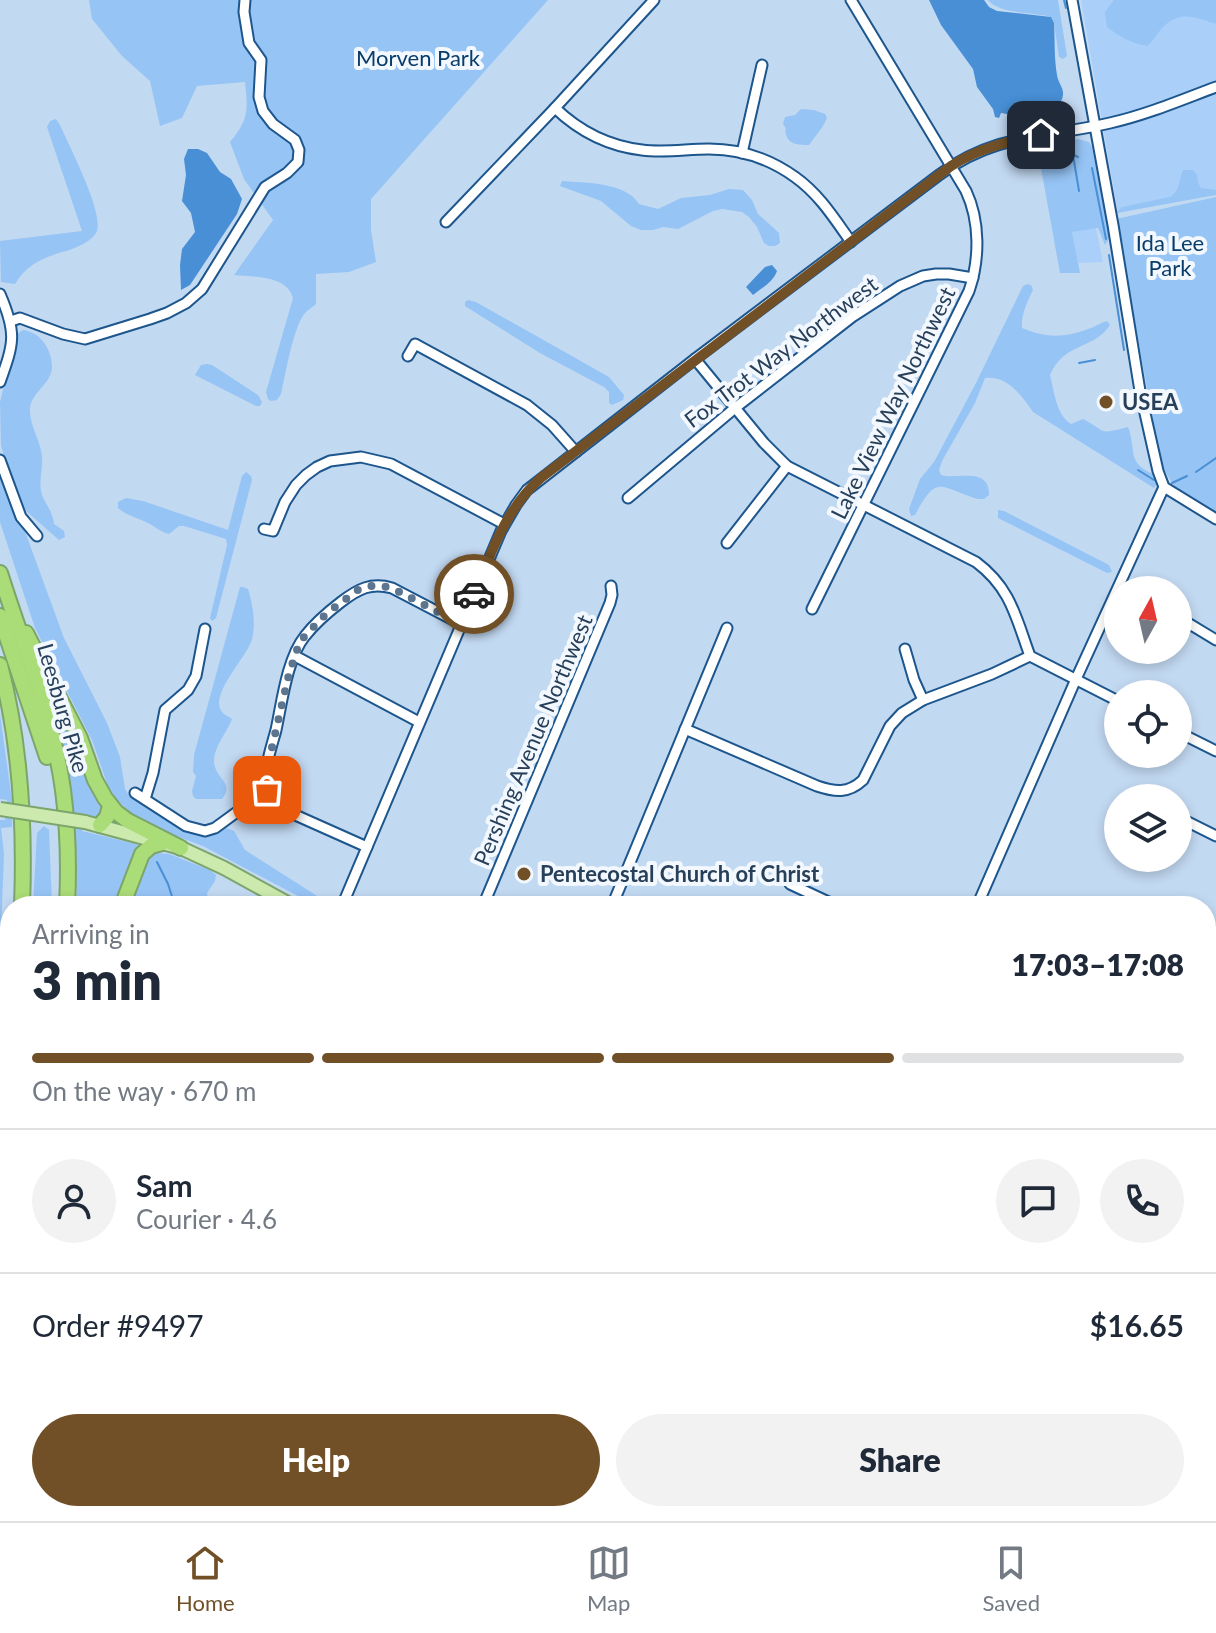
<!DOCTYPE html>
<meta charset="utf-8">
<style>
:root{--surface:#fff;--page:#f2f2f3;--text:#1f2937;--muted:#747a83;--line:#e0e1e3;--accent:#715027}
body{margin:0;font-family:Lato,sans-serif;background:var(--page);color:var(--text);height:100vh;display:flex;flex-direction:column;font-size:30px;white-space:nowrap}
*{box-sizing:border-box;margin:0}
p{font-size:26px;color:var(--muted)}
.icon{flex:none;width:44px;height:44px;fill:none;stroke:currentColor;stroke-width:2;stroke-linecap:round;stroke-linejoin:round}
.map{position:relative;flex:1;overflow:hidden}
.panel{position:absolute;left:0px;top:896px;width:1216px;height:626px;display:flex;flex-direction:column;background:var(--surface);border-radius:32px 32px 0 0;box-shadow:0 4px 12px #0003}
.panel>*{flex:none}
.needle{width:52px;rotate:8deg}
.tools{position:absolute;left:1104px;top:576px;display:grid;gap:16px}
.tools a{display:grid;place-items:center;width:88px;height:88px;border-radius:50%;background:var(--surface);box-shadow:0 4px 12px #0003;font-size:40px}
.pin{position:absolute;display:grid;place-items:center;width:68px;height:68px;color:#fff;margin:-34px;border-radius:16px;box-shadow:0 4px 12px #0006}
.courier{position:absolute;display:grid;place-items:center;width:80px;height:80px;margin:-40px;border:6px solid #715027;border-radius:50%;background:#fff;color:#222;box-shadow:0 2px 10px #0007}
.head em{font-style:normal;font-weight:800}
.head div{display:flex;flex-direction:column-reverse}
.head{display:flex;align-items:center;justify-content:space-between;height:136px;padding:0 32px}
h1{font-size:52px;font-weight:800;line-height:60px}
.bar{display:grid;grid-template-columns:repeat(4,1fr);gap:12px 8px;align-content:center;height:96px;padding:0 32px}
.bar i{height:10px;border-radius:6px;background:var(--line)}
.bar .active{background:var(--accent)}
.bar p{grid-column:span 4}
.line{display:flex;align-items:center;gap:20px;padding:0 32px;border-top:2px solid var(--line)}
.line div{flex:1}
.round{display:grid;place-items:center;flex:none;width:84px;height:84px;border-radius:42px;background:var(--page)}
.cta{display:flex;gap:16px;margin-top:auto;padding:16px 32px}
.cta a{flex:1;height:92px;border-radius:48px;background:var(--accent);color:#fff;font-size:32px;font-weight:800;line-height:92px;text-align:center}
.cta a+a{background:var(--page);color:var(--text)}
.tabs{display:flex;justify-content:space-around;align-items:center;height:112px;border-top:2px solid var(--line);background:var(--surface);font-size:22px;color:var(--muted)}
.tabs a{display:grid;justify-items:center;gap:4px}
.tabs .active{color:var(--accent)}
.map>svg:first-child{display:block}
</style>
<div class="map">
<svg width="1216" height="1521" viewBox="0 0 1216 1521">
<rect width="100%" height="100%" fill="#c2d9f2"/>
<g fill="#aad0f9">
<path d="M1081,0H1216V194L1118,213Z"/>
<path d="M1096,228L1103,262L1078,263L1072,232Z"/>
<path d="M1216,922V1143L1206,1138V940Z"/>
<path d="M0,1343L10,1351V1512H75L71,1521H0Z"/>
</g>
<g fill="#96c4f5">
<path d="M89,0H548L371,199V230L376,262L349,272L316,274V304C313,307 309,309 306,312C294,323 285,376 281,394L277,400L271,401L268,399L266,392L293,298C287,275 254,277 234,275L273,220L244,179L230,142C249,119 248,110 245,82L197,86L182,118L160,126L150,81L122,56L92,19Z"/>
<path d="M988,0H1058L1067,56L1063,59L1059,57L1054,23L1051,17C1032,12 999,14 988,0Z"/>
<path d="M1114,0H1216V24C1198,18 1182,10 1165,25C1158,31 1155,40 1147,46C1131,43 1120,37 1107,27L1105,12Z"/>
<path d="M801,109L814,110L825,114L827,118L823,126L809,145C800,145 788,145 786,134C784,124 789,133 783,124L785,117L795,115Z"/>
<path d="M56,119L60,125C69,146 103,210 97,231C93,241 76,248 66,251C44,257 27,264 15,284L1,282L0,241L82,231L47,127L50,121Z"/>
<path d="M1078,139L1089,142L1092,147L1110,237L1105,245L1098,228L1072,232L1080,273H1060L1037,146Z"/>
<path d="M1183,170H1193L1197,175L1198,183L1201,188L1216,190V195L1116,213L1122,207L1170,197C1181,190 1178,181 1183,170Z"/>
<path d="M562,181C585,183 626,182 639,204L658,209L681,198L710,195L729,189L743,190L752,200L758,214L779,233L780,243L775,246H769L764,243L757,227L749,217L742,212L722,209L713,211L678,229L663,227L653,230H641L631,226L601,201L560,186Z"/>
<path d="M1216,197V514L1176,489L1161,465L1116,219Z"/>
<path d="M1027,284L1031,285L1033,290C1027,302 1021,315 1022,328C1046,338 1064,338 1088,329C1095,327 1100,323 1107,321L1110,325C1094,350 1064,342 1050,375C1054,390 1056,415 1071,424L1083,419C1108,432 1097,435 1128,427C1137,451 1126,462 1153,474L1157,483L1154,488L1033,412C1021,394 1007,376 985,378L975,403L942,461L939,470L941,475C955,480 990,466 989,495L984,499H978C940,488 938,472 915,515L911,516L909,509L920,479L934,462L976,383L1023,286Z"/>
<path d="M468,300L476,302L609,377L624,395L623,400L612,405L609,403V392L604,387L540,353L465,306V302Z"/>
<path d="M23,330C40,332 51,348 52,365C53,384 31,391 30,409C29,425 41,441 42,457C43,469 38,483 42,495C46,505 53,512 54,524L64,531L65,537L59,540L25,510L13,489L1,445L0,402L17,334Z"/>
<path d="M207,364L212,365L258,395L262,402L260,406H256L195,375L201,365Z"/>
<path d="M0,463L64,638L107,723L120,757L125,789L130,797C148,809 192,838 214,834C218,833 222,830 226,828L234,831L245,850L325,901L326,906H317L203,846L158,829L134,815L118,801L108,786L92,740L35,628L0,522Z"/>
<path d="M246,472L251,476L252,480L216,618L212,621L210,618L227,545L226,539L184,526H179L169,534C161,532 157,528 150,524C139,518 127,516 118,508V502L126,498L143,501L228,530L242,476Z"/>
<path d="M998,510L1004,511L1109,565L1112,572L1107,573L998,518Z"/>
<path d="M240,587H243L248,589C253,605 256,624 252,639C248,656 208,695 222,712C224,715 228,716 232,719C227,733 213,747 214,763C216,779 235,783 222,799H196L193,796L192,791L196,776L193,772L194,755Z"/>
<path d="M44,676L125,824L84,814L82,831L136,844L140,848L117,906H77L75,830L68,777L56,723L59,721Z"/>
<path d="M0,714L12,801V827L1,828L4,854L0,958V820H5L7,800L0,799Z"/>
<path d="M44,826L49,830L52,906H33L37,833Z"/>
<path d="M156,853L169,854L210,870L216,875L215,881L207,893L209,906H131L149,860L152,855Z"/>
<path d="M10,1057V1114L0,1139V1089Z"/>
<path d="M1206,1138L1216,1143V1209L1214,1213L1206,1217Z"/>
<path d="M75,1512H199L201,1521H71Z"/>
<path d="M834,1512H1039L1047,1521H873L861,1512L852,1516L847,1521H830Z"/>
</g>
<g fill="#488fd6">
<path d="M929,0H984L989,7L997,11L1051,17L1054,23C1055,40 1054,58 1057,75C1058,84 1066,89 1062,99C1059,106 1055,109 1048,111L1013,115L1001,113L999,118L995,117L993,109L977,87L973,69L941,25Z"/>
<path d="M188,149H198L207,153L220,172L231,179L242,199L237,214L190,285L181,290L180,265L182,249L195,232L191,213L182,201L186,175L184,159Z"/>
<path d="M772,265L777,271C773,282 762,288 753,295L746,287L765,267Z"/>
</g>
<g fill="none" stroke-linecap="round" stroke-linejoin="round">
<g stroke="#488fd6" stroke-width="2">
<path d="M1064,0L1066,8"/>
<path d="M1058,105L1066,112"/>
<path d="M1065,151L1078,157"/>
<path d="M1073,155L1079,191"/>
<path d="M1092,168L1106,239"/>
<path d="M1109,255L1124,350"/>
<path d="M1079,363L1095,360"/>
<path d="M1138,470L1154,480"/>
<path d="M1196,472L1216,458"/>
<path d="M1172,483L1187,476"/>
<path d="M157,862L168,884L175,906"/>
<path d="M938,1512L940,1521"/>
</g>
<defs>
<g id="minor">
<path d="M1072,0L1113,225L1140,391L1158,471L1164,487L1216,519"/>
<path d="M555,108C579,131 608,146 642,150C664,153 687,149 709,149C740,149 770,159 795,177C819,194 834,218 851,242"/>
<path d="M742,153L762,65"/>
<path d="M446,222L555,108L654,0"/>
<path d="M0,294C17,333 14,343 0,382"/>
<path d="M11,321L20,318L63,334L85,339L150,319L167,313L186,303L202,289L265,187L287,173L298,162L299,150L295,140L273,124L263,111L259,97L261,60L249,43L244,12L245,0"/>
<path d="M408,356L415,344L527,405L552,425L576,452"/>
<path d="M695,359L764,443L787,466L976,562C1011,588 1016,618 1030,656L1118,701"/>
<path d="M0,460L21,517L37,536"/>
<path d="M628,498L735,408L852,317L900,286L923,276L936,274H949L973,278"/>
<path d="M264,529L273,531L285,502L296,485L306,475L317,467L330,461L361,457L391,464L504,524"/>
<path d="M727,543L787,466"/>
<path d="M812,609L969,291C980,259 980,221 966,191L851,0"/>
<path d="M1178,617L1216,640"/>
<path d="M905,649L914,680L923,700"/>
<path d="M295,656L419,722"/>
<path d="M685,729L817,786C835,792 848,794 863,780L890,726L902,713L923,700L992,674L1030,656"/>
<path d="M1178,732L1216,751"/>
<path d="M135,793L186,826L205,831L215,828L267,790"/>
<path d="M145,799L153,773L165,710L188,690L196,676L205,629"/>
<path d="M1178,817L1216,836"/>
<path d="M367,847L284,810C277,805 271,800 268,791C262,772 271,749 276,730C282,702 287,658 305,636C315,623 328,612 341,602C358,589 371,582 392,588L461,624"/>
<path d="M790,884L837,906"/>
<path d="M342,906L501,531L516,505L527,490L695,359L939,175C995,133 1046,138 1110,123C1146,115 1181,100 1216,87"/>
<path d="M483,906L610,603L612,595L611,586"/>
<path d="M612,906L727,628"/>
<path d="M977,906L1076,679L1164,487"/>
<path d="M1216,1069L1213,1088L1216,1106"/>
<path d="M1206,1269L1211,1268L1216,1269"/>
<path d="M0,1343L10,1351"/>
<path d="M446,1521L447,1512"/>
<path d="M644,1521L645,1512"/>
<path d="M1074,1521L1078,1512"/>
<path d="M1159,1521L1161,1518"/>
</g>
<g id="major">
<path d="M85,822L181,848L224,868L293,906"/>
<path d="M1206,1435L1216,1440"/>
<path d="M199,1512L200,1521"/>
<path d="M1044,1512L1053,1521"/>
</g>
<g id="highway">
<path d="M0,573C22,644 53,716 63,790C68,828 69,867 67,906"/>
<path d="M0,616L47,757"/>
<path d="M26,633L80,738L95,780L105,798L116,812L128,821L181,848"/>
<path d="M0,665C20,741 25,827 22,906"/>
<path d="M100,825L107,817L110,806"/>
<path d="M122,906L142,854L151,846L162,843"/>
<path d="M0,1052L10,1009"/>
<path d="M0,1172L10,1152"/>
</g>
</defs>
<use href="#minor" stroke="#1d568d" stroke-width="13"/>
<use href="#major" stroke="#7ca56c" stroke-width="16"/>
<use href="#highway" stroke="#7ca56c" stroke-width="18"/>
<use href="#minor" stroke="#fff" stroke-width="9"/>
<use href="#major" stroke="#cceaad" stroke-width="12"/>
<use href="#highway" stroke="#aadc77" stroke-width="14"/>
<defs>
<path id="major-bridge" d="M0,809L85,822"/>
</defs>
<use href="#major-bridge" stroke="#7ca56c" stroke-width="16" stroke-linecap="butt"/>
<use href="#major-bridge" stroke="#cceaad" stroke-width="12"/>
</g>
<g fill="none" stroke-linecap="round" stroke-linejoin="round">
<path stroke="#5d758e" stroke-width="8" stroke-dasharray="0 14.4" d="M267,790V769L289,674L299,644L304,637L326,614L359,589L375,585L392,588L461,624L474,594"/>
<path stroke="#715027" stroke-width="10" d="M474,594C492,551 506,508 542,477L951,166C979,148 1009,141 1041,135"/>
</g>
<g fill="#715027" stroke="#f2f8fe" stroke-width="3">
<circle cx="1106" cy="402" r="8"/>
<circle cx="524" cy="874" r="8"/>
</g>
<g text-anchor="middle" stroke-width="8" stroke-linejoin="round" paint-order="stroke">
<g font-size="22" fill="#083d6b" stroke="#f2f8fe">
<text x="418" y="66">Morven Park</text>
<text x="1170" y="251">Ida Lee<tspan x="1170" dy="25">Park</tspan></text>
</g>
<g font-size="22" fill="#273f58" stroke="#f2f8fe">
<text transform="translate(781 352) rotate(-37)" y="8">Fox Trot Way Northwest</text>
<text transform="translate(893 403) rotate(-64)" y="8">Lake View Way Northwest</text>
<text transform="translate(63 708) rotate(74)" y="8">Leesburg Pike</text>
<text transform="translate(533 740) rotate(-67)" y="8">Pershing Avenue Northwest</text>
</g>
<g font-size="22" font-weight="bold" fill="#273f58" stroke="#f2f8fe" text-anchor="start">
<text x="1122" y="410">USEA</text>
<text x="540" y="882">Pentecostal Church of Christ</text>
</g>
</g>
</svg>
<div class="tools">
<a><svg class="needle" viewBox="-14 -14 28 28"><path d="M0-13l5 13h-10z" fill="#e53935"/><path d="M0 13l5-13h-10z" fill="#747a83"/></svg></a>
<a><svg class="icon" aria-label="locate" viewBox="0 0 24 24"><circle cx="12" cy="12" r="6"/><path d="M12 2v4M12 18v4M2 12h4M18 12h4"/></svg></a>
<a><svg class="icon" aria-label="layers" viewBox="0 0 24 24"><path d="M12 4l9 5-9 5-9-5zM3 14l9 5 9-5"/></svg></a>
</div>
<div class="pin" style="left:267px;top:790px;background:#ea580c"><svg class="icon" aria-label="bag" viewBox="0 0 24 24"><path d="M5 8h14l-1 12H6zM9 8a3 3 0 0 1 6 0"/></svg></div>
<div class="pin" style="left:1041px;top:135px;background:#1f2937"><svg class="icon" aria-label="home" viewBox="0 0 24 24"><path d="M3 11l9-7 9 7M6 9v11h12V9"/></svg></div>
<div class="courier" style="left:474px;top:594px"><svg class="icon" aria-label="car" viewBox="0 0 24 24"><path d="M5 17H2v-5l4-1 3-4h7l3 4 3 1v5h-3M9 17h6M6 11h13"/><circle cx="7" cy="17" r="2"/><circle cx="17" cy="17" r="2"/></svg></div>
<section class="panel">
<div class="head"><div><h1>3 min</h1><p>Arriving in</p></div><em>17:03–17:08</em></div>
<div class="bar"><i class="active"></i><i class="active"></i><i class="active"></i><i></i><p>On the way · 670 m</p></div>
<div class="line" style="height:144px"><a class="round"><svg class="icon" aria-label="person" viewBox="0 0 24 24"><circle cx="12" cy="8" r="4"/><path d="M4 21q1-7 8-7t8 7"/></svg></a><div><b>Sam</b><p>Courier · 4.6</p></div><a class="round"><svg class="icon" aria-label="chat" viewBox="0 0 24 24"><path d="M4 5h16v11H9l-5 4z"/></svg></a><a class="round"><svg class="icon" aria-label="phone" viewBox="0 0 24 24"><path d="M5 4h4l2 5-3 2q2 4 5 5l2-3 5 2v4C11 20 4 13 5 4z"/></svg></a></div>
<div class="line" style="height:104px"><div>Order #9497</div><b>$16.65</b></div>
<div class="cta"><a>Help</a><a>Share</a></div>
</section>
</div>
<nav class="tabs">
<a class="active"><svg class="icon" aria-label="home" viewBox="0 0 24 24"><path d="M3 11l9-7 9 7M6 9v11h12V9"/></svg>Home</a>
<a><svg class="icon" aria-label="map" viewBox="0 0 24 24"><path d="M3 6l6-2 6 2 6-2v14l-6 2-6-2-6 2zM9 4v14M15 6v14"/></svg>Map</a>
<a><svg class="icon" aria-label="saved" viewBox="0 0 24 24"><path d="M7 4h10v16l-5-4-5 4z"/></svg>Saved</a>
</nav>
